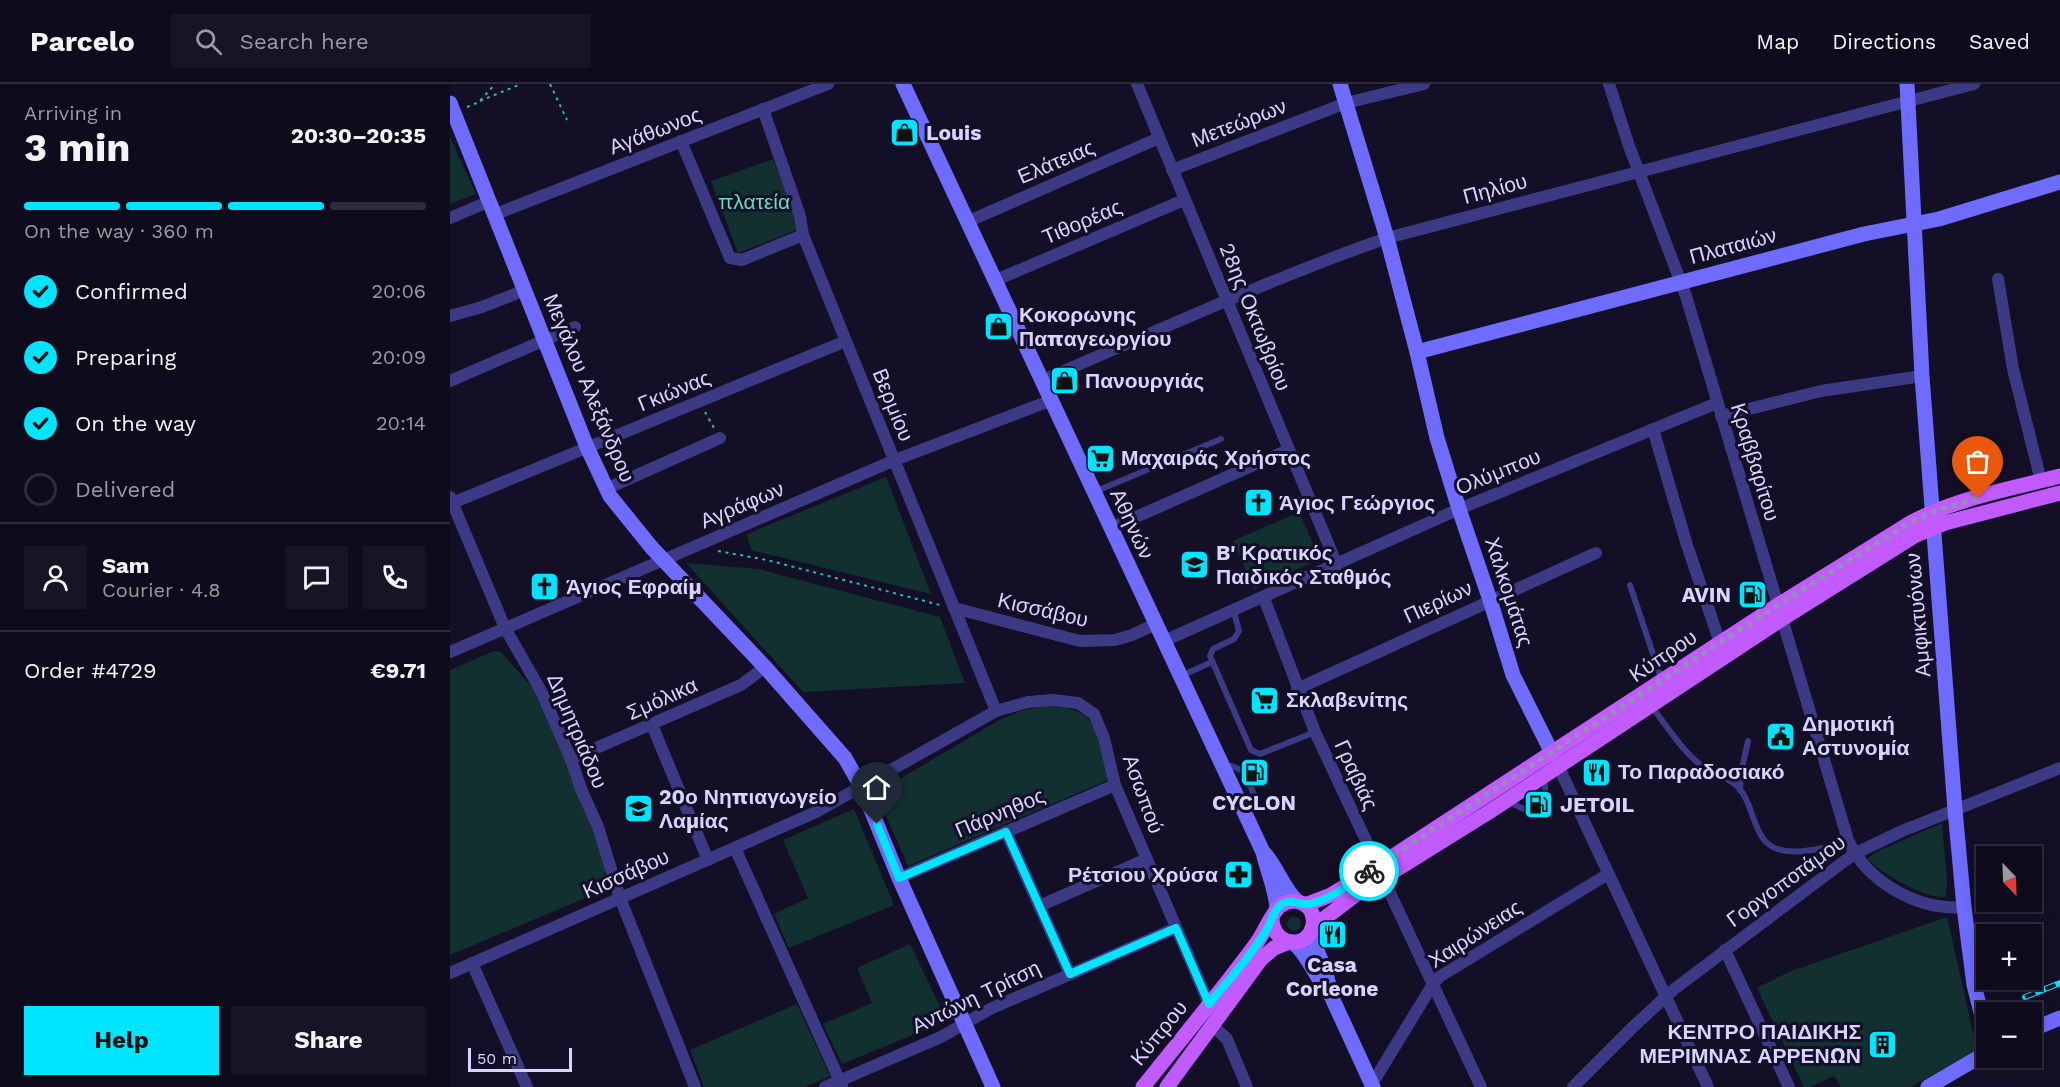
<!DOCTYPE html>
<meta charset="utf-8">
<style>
:root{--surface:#0e0b1c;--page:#171425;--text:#f1f3f6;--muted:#9b9ba3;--line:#2e2b3b;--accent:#00e5ff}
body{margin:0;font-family:"Work Sans",sans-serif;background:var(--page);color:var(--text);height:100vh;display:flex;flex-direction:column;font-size:22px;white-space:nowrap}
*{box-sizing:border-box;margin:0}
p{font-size:20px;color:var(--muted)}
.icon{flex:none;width:33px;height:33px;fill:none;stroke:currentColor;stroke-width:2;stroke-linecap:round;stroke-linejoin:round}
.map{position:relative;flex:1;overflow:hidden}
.sheet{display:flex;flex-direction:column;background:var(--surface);width:450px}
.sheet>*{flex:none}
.needle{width:39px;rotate:157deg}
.controls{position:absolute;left:1526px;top:762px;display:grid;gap:12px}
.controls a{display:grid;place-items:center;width:66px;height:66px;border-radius:0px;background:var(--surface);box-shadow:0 3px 15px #0003,0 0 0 2px var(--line);font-size:30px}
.scale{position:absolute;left:18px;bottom:15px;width:104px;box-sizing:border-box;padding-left:6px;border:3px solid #d9d4ff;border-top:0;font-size:16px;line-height:21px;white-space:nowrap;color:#d9d4ff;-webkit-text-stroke:4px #130f26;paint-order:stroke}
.pin{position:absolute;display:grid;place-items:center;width:51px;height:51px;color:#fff;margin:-62px -26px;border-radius:50% 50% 50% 0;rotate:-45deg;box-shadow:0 0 6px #0007}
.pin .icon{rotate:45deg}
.courier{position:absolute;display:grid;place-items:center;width:60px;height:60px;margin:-30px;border:4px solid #00e5ff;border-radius:50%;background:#fff;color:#222;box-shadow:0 2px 8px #0007}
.summary em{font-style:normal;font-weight:700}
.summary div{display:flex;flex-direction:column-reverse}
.summary{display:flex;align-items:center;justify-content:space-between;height:102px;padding:0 24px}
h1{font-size:39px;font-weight:700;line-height:45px}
.bar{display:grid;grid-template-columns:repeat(4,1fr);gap:9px 6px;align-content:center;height:72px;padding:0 24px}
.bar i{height:8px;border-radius:4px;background:var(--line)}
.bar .selected{background:var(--accent)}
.bar p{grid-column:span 4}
.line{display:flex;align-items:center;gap:15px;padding:0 24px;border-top:2px solid var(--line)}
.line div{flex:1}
.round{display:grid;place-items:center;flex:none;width:63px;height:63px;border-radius:0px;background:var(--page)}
ol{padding:0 24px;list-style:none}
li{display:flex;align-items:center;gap:18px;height:66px}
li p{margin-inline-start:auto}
li .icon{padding:6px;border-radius:50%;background:var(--accent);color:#111;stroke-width:4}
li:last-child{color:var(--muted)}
li i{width:33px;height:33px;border:3px solid var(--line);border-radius:50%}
.primary-button{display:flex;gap:12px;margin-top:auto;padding:12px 24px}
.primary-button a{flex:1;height:69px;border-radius:0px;background:var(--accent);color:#111;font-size:24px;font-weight:700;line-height:69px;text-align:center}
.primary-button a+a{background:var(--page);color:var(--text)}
header{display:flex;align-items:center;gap:36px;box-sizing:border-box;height:84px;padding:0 30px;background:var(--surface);border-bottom:2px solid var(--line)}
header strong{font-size:28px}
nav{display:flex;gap:33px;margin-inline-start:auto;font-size:21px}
.search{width:420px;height:54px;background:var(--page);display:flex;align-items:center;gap:15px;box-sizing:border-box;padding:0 21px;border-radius:0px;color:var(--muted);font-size:22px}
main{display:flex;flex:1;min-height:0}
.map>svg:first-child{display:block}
</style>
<header>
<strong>Parcelo</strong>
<div class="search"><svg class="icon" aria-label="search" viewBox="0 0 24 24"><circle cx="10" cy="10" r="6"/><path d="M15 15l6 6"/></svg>Search here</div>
<nav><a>Map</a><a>Directions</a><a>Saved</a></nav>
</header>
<main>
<section class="sheet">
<div class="summary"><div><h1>3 min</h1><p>Arriving in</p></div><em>20:30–20:35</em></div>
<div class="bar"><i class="selected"></i><i class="selected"></i><i class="selected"></i><i></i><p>On the way · 360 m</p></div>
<ol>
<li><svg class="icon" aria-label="check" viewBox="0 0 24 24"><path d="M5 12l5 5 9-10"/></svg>Confirmed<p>20:06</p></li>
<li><svg class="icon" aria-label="check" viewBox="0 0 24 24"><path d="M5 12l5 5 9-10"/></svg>Preparing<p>20:09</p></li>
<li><svg class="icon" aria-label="check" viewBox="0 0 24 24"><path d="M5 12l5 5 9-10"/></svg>On the way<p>20:14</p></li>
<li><i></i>Delivered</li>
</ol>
<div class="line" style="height:108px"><a class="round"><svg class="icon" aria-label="person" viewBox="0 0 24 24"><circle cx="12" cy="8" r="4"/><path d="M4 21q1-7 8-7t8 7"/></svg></a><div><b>Sam</b><p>Courier · 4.8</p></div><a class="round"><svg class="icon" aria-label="chat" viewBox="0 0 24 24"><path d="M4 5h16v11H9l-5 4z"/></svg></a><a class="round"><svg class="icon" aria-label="phone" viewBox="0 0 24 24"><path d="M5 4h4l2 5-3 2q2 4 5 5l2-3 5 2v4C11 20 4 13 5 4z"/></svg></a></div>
<div class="line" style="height:78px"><div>Order #4729</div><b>€9.71</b></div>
<div class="primary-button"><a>Help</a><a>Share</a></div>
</section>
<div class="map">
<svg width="1610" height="1003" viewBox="0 0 1610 1003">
<rect width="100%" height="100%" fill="#130f26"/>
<g fill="#12302f">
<path d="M0,53L26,110L0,120Z"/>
<path d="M323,75L349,145L288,169L261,97Z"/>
<path d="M436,393L481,510L301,466L297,450Z"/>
<path d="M849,428L870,475L804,505L783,457Z"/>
<path d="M236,479L308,485L490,533L515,599L353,608Z"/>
<path d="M44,567L51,568L87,609L115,673L131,720L142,744L154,778L157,805L0,871V586Z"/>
<path d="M596,622C610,623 627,624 637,634C649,645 654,680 658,696L458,782L426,709L551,635L571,627Z"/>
<path d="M404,725L444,821L339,864L324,830L358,814L333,756Z"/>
<path d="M1492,739L1497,797L1496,813C1473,815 1434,790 1417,775L1426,768Z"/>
<circle cx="844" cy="840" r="7"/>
<path d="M1497,833L1527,966L1461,1003H1391L1384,992L1360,1003H1354L1307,904L1341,887Z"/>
<path d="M460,860L497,937L392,980L373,940L422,919L407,884Z"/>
<path d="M347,920L380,992L355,1003H254L240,966Z"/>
</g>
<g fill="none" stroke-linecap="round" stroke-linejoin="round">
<g stroke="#2fb8b0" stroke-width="2" stroke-dasharray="3 4.5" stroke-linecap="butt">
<path d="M100,0L117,36"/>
<path d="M30,17L71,0"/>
<path d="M17,23L29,18L45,0"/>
<path d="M255,328L264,344"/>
<path d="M268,467L317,476L490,521"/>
</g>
<g stroke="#3d3a85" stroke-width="6">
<path d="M644,408L771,355"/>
<path d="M1180,501L1212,597"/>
<path d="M784,528L789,547L784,555L763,565L760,572L801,666L810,670L865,648"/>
<path d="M731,592L762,578"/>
<path d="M1201,622C1217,642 1232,667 1252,682C1263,690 1278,693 1288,703C1301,717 1302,738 1312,753C1327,778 1375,765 1398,756"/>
<path d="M781,682L794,687L805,713L802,725"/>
<path d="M1290,706L1291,689L1298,657"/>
<path d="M1065,721L1074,725L1095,711V701"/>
</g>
<g stroke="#3d3a85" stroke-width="12">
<path d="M687,0L887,481"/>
<path d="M1159,0L1179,62L1236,212L1398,756C1417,798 1468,827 1514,823"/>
<path d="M313,25L350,132L353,151L546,627"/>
<path d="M231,57L280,174L292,176L353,151"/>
<path d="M722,86L896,19L974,0"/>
<path d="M46,130L378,0"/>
<path d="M0,134L40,117"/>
<path d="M519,137L709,54"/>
<path d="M1548,195L1563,285L1591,397"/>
<path d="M546,196L734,116"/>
<path d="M0,232L32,223L75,206"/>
<path d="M593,296C707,247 820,195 937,154L1524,0"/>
<path d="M0,297L125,243"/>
<path d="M1271,332L1371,307L1472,292"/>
<path d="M1203,345L1236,458L1270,559"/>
<path d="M156,405L270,354"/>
<path d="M0,413L55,544L91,607L121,675L131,705L148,743L170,814L245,1003"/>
<path d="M0,420L396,257"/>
<path d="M661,444L838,366"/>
<path d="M814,514L865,648L928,782"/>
<path d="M504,524L630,557L665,556L682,551L706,540"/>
<path d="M714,557L1009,425L1267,319"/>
<path d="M0,568L445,376L602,316"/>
<path d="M847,605L1146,469"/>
<path d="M202,641L258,776"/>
<path d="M121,675L291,601L315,583"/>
<path d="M1105,675L1258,1003"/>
<path d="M556,748L620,890"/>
<path d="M285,764L392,1002"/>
<path d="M449,794L665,701"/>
<path d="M933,794L1031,1003"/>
<path d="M589,822L697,775"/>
<path d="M1275,866L1339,1003"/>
<path d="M22,879L77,1003"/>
<path d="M0,889L366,728L546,627L578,618L603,616L628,619L644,630L654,654L665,701L759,920"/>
<path d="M763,942L777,955L797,1003"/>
<path d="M922,1000L983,900L989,893L1158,790"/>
<path d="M375,1003L491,953L540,925L726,844"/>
<path d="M1123,1003L1183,943L1223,906L1404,770L1452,747L1610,684"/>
</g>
<g stroke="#6f6bff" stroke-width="15">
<path d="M453,0L813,768C817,787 826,805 827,825"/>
<path d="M890,0L937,154L967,268L987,354L1009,425L1040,516L1063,591L1102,669"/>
<path d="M1457,0L1472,292L1505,726L1514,823L1524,901L1536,948"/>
<path d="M0,19L137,363L160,412L202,464L315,583L395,674L412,704L449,794L543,1003"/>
<path d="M967,268L1414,150L1489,135L1610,98"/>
<path d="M815,770C828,785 833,804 847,817"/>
<path d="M861,847L864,859L875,886L883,916L923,1003"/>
<path d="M842,858C857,869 866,893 878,909"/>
<path d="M1581,946L1610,934"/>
<path d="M1478,1003L1536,969"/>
</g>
<g stroke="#c25bff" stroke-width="15">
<path d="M855,821L881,811L928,782L1328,521L1462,438C1508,414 1560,405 1610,392"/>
<path d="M863,843L904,812L1039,728L1332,535L1466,451L1495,439L1610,409"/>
<path d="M693,1003C731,955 770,909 806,860C813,851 823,827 830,822C839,815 852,816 859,824C863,829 864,835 863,841C858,867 823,862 822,835"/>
<path d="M717,1003L811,875L824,864L839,858"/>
</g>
<defs>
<path id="rail" d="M1575,913L1610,899"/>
</defs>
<use href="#rail" stroke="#00e5ff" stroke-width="6"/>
<use href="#rail" stroke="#130f26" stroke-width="4" stroke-dasharray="11" stroke-linecap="butt"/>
</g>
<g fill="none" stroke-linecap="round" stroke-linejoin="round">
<path stroke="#948fb3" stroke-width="6" stroke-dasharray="0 10.8" d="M919,787L1328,521L1461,438L1482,428L1528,414"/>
<path stroke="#00e5ff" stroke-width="8" d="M427,740L449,794L556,748L620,890L726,844L759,920C779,895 802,871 818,843C822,835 824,825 832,820C843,814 850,822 859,820C880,816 901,799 919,787"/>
</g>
<defs>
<symbol id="shop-square" viewBox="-11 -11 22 22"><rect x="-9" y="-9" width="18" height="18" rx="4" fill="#00e5ff" stroke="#130f26"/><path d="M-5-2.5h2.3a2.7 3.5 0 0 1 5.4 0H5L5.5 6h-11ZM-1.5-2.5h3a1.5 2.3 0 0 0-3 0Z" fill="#111"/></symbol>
<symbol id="supermarket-square" viewBox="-11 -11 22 22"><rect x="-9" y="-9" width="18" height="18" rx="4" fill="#00e5ff" stroke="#130f26"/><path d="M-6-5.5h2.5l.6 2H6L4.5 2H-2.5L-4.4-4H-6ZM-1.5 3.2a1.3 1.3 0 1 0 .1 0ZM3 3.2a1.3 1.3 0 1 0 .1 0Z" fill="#111"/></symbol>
<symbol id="church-square" viewBox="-11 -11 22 22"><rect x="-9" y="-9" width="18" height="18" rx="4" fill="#00e5ff" stroke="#130f26"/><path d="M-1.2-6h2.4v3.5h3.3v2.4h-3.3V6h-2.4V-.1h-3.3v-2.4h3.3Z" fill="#111"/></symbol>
<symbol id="school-square" viewBox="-11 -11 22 22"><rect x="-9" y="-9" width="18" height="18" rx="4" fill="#00e5ff" stroke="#130f26"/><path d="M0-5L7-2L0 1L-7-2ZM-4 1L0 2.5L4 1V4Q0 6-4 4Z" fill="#111"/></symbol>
<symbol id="fuel-square" viewBox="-11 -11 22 22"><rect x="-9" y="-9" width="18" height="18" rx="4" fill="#00e5ff" stroke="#130f26"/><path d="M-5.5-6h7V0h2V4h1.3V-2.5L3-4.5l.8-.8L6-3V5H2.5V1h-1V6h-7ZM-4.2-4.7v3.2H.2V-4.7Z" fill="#111"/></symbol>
<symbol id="civic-square" viewBox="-11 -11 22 22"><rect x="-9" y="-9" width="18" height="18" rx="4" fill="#00e5ff" stroke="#130f26"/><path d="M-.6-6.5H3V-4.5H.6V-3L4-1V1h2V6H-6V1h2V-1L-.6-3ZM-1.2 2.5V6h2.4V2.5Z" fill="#111"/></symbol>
<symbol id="restaurant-square" viewBox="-11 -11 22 22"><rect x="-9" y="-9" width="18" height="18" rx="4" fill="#00e5ff" stroke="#130f26"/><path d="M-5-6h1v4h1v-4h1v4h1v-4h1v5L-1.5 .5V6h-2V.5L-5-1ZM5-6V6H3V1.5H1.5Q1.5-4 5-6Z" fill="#111"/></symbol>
<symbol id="pharmacy-square" viewBox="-11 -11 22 22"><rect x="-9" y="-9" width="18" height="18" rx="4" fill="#00e5ff" stroke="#130f26"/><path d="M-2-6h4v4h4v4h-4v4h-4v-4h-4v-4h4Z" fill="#111"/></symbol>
<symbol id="building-square" viewBox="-11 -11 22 22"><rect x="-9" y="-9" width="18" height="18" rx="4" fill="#00e5ff" stroke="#130f26"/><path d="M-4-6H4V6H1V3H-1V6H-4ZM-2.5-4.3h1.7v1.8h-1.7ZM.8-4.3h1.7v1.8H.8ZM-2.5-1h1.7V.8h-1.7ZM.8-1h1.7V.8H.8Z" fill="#111"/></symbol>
</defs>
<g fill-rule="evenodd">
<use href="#shop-square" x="438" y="32" width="33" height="33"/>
<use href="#shop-square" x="532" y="226" width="33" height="33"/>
<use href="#shop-square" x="598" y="280" width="33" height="33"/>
<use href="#supermarket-square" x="634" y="358" width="33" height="33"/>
<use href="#church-square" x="792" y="402" width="33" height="33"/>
<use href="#school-square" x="728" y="464" width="33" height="33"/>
<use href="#church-square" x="78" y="486" width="33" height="33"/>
<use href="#fuel-square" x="1286" y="494" width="33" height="33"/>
<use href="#supermarket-square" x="798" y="600" width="33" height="33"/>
<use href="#civic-square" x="1314" y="636" width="33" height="33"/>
<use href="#fuel-square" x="788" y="672" width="33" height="33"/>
<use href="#restaurant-square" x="1130" y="672" width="33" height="33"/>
<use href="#fuel-square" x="1072" y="704" width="33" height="33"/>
<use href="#school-square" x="172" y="708" width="33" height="33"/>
<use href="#pharmacy-square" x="772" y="774" width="33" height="33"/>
<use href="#restaurant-square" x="866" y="834" width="33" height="33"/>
<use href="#building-square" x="1416" y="944" width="33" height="33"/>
</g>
<g text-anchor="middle" stroke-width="6" stroke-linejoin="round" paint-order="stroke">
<g font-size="21" fill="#d9d4ff" stroke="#130f26">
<text transform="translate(789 39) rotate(-21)" y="7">Μετεώρων</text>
<text transform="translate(205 47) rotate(-21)" y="7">Αγάθωνος</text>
<text transform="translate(606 78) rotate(-23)" y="7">Ελάτειας</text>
<text transform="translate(1045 105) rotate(-15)" y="7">Πηλίου</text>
<text transform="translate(632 138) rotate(-23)" y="7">Τιθορέας</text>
<text transform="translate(1283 162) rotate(-15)" y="7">Πλαταιών</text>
<text transform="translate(805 233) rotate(68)" y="7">28ης Οκτωβρίου</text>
<text transform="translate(139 304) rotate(67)" y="7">Μεγάλου Αλεξάνδρου</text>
<text transform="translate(224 307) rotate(-22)" y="7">Γκιώνας</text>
<text transform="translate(443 321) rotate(68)" y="7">Βερμίου</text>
<text transform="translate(1305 378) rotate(73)" y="7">Κραββαρίτου</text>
<text transform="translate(1048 388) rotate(-22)" y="7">Ολύμπου</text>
<text transform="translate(292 421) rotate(-23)" y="7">Αγράφων</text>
<text transform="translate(682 440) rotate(65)" y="7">Αθηνών</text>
<text transform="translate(1059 508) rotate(72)" y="7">Χαλκομάτας</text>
<text transform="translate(988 518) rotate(-25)" y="7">Πιερίων</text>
<text transform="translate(593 526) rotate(13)" y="7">Κισσάβου</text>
<text transform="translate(1468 531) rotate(-95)" y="7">Αμφικτυόνων</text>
<text transform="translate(1213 572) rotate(-34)" y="7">Κύπρου</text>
<text transform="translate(212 615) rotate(-24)" y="7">Σμόλικα</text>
<text transform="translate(127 647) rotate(67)" y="7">Δημητριάδου</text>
<text transform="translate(906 691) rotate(65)" y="7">Γραβιάς</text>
<text transform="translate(693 710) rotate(70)" y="7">Ασωπού</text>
<text transform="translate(550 729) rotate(-23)" y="7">Πάρνηθος</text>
<text transform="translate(176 790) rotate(-24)" y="7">Κισσάβου</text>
<text transform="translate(1336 797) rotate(-36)" y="7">Γοργοποτάμου</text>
<text transform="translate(1025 850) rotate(-33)" y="7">Χαιρώνειας</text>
<text transform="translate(526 913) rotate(-26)" y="7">Αντώνη Τρίτση</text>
<text transform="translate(709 949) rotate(-51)" y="7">Κύπρου</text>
</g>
<g font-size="21" font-weight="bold" fill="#d9d4ff" stroke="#130f26" text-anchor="start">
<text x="476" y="56">Louis</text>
<text x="569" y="238">Κοκορωνης<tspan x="569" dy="24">Παπαγεωργίου</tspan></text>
<text x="635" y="304">Πανουργιάς</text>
<text x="671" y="381">Μαχαιράς Χρήστος</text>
<text x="829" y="426">Άγιος Γεώργιος</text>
<text x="766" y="476">B' Κρατικός<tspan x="766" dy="24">Παιδικός Σταθμός</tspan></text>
<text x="116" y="510">Άγιος Εφραίμ</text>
<text x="1281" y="518" text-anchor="end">AVIN</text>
<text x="836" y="623">Σκλαβενίτης</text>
<text x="1352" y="647">Δημοτική<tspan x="1352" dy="24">Αστυνομία</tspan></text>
<text x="1168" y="695">Το Παραδοσιακό</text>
<text x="209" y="720">20ο Νηπιαγωγείο<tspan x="209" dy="24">Λαμίας</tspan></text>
<text x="804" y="726" text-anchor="middle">CYCLON</text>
<text x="1110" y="728">JETOIL</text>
<text x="768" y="798" text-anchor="end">Ρέτσιου Χρύσα</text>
<text x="882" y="888" text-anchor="middle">Casa<tspan x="882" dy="24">Corleone</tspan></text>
<text x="1411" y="955" text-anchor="end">ΚΕΝΤΡΟ ΠΑΙΔΙΚΗΣ<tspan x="1411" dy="24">ΜΕΡΙΜΝΑΣ ΑΡΡΕΝΩΝ</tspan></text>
</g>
<g font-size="21" fill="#5fe0c0" stroke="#130f26">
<text x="304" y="125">πλατεία</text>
</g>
</g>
</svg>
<div class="controls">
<a><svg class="needle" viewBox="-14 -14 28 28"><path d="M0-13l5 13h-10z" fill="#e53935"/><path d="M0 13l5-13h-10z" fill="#9b9ba3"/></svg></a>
<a>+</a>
<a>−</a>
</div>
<div class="scale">50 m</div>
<div class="pin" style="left:1528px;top:414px;background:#ea580c"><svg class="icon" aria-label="bag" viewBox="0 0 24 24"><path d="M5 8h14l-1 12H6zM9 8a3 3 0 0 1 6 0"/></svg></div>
<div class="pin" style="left:427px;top:740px;background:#1f2937"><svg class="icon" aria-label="home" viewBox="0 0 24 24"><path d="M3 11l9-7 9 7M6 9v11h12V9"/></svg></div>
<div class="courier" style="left:919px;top:787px"><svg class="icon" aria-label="bike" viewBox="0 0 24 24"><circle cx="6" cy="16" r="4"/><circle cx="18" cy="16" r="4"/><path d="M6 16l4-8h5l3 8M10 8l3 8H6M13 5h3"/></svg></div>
</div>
</main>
